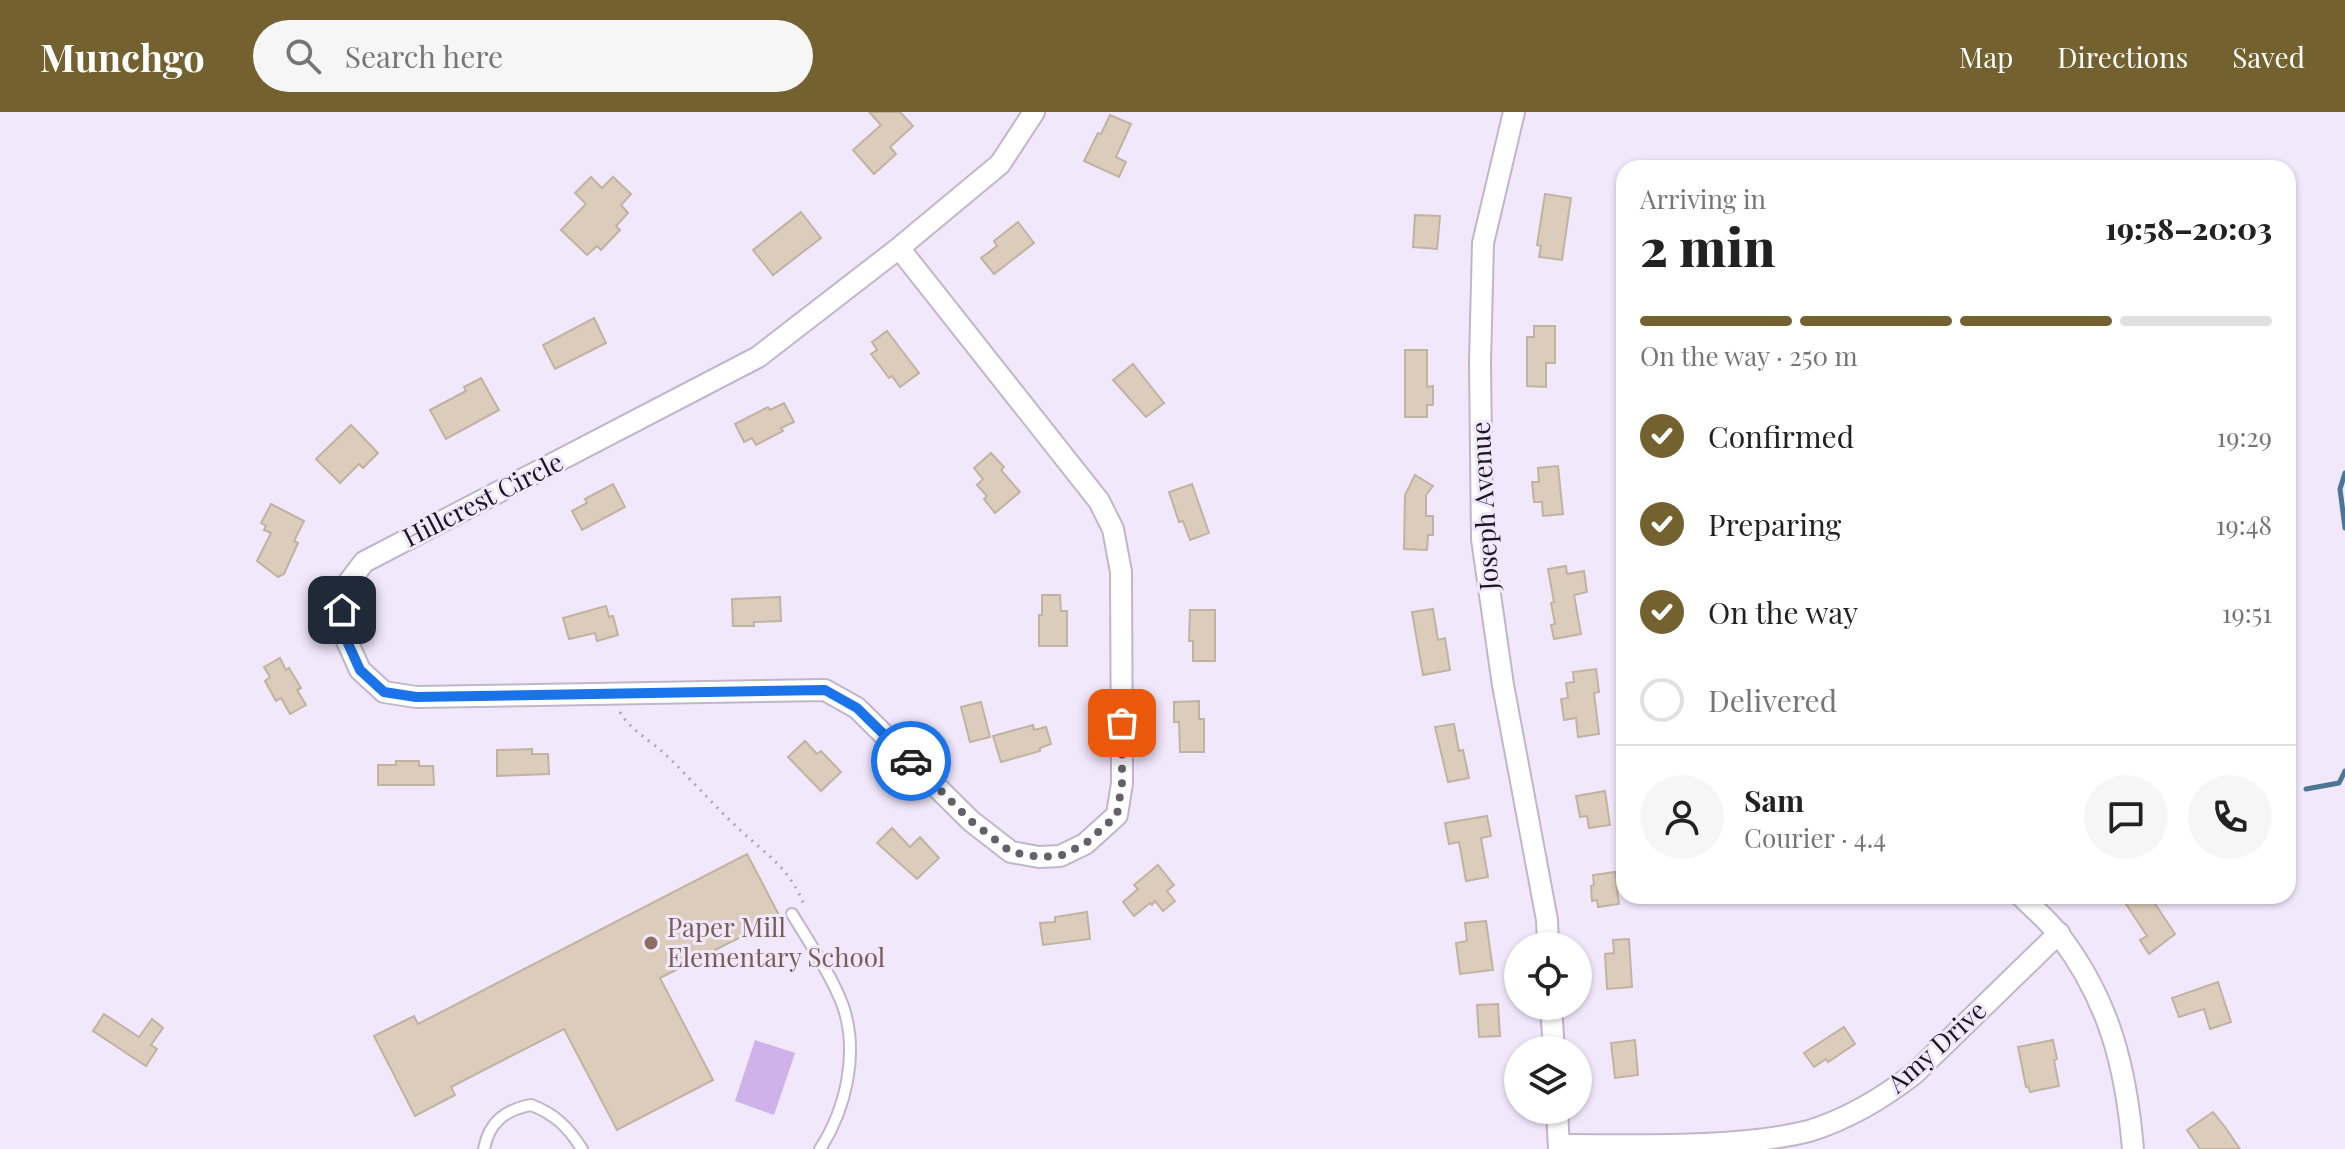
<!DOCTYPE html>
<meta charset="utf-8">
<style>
:root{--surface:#fff;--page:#f6f6f6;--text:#222;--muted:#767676;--line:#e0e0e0;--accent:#73612f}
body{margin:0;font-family:"Playfair Display",serif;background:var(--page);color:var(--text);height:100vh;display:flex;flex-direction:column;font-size:30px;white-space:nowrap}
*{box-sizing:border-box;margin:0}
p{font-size:26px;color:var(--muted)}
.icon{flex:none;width:44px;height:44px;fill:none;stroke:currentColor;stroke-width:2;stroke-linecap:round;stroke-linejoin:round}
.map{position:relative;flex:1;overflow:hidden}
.side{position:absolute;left:1616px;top:48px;width:680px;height:744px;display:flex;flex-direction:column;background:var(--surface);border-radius:24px;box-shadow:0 2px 6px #0004}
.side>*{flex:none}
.fabs{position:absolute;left:1504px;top:820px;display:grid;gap:16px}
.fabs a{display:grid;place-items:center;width:88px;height:88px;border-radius:50%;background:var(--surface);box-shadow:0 2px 6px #0004;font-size:40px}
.pin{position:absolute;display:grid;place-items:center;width:68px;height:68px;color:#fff;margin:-34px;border-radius:16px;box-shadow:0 4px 12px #0006}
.courier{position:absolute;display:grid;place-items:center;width:80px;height:80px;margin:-40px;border:6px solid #1a73e8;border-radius:50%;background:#fff;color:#222;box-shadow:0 2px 10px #0007}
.head em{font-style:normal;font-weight:800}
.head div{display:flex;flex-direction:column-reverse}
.head{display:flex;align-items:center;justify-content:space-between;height:136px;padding:0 24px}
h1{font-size:52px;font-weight:800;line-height:60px}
.bar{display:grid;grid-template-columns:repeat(4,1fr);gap:12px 8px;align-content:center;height:96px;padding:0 24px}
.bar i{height:10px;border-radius:6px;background:var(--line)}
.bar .on{background:var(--accent)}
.bar p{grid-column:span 4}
.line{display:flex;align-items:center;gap:20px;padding:0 24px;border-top:2px solid var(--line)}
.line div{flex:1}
.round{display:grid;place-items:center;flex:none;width:84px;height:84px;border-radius:42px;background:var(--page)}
ol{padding:0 24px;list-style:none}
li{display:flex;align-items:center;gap:24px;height:88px}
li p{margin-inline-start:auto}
li .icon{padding:8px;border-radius:50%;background:var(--accent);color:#fff;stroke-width:4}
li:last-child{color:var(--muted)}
li i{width:44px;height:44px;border:4px solid var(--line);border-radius:50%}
header{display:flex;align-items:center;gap:48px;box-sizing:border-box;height:112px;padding:0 40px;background:var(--accent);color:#fff}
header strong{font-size:38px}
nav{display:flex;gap:44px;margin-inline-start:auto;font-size:28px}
.search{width:560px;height:72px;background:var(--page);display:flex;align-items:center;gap:20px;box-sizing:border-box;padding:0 28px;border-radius:44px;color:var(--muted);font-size:30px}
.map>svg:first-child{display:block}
</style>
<header>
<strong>Munchgo</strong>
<div class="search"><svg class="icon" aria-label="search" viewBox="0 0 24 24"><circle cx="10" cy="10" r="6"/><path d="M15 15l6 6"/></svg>Search here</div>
<nav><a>Map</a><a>Directions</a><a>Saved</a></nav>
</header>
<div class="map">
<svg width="2345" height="1037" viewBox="0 0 2345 1037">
<rect width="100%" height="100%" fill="#f2e8fc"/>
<path fill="#cfb2e9" d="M755,928L795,941L774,1003L735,989Z"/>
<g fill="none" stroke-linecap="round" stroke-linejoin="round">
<g stroke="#4d7594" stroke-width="5">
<path d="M2345,361L2340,377L2345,416"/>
<path d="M2306,677L2339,671L2345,659"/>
</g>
</g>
<g fill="#dbccbb" stroke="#c1b2a1" stroke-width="2">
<path d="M869,0H900L913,14L890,35L896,42L874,62L853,38L881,13Z"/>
<path d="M1110,3L1131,12L1116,45L1126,50L1119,65L1084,49L1098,21L1101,22Z"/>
<path d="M591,65L602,76L613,65L631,82L621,93L628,101L616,114L620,118L601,138L597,134L587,143L561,118L586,92L575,81Z"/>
<path d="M1545,82L1571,86L1562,148L1539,145L1541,134L1537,133Z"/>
<path d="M801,100L821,126L773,163L753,138Z"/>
<path d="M1415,103L1440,104L1437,137L1413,135Z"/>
<path d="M1018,110L1034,131L994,162L981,146L997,134L994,129Z"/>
<path d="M594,206L606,231L555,257L543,233Z"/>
<path d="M1534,214H1555V251H1546V275L1527,274V225H1534Z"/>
<path d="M887,219L919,261L900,275L892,264L889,266L871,242L877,238L872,230Z"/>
<path d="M1405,238H1427V275L1433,274V293H1427V305H1405Z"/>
<path d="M1133,252L1164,291L1146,305L1113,268Z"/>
<path d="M481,266L499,298L446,327L430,298L466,279L464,275Z"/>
<path d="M784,291L794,310L781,316L783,319L756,333L752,326L744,330L735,312L768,295L770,298Z"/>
<path d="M351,313L378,341L363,356L359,352L340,371L316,347Z"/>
<path d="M991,341L1004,355L1001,358L1020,380L995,401L984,387L987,384L977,373L983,367L974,356Z"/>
<path d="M1558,354L1563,402L1543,404L1542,390H1534L1532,370H1539L1538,356Z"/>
<path d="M1415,363L1433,374L1426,383V404H1433V423H1428L1427,438L1404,437L1405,383Z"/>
<path d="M613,372L625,395L582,418L572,399L587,391L585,387Z"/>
<path d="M1192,372L1209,421L1190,428L1183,409L1179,410L1169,380Z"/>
<path d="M271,392L304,409L294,429L298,431L284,462L278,465L257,449L271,421L264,418L266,414L261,411Z"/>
<path d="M1566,454L1567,462L1584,459L1587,480L1574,483L1581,522L1554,527L1551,513L1555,512L1551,491L1554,490L1548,457Z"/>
<path d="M1042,483H1060L1061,499H1067V534H1039V503H1042Z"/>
<path d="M780,485L781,509L754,510V514H733L732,487Z"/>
<path d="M606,494L609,505L613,504L618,523L597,529L595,521L569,527L563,506Z"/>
<path d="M1433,497L1438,528L1445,526L1450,558L1423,563L1412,500Z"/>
<path d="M1190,498H1215V549H1193V529H1189Z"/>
<path d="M280,546L286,558L289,556L301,576L297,578L306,593L290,602L281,586L276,589L265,569L270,565L264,555Z"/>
<path d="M1596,557L1599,580L1594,581L1599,622L1578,625L1576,606L1564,608L1561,587L1568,586L1566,571L1574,570L1573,560Z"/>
<path d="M1199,589V607H1204V640H1180L1179,610H1174V590Z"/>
<path d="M981,590L990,625L970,630L961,595Z"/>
<path d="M1454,612L1459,639L1463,638L1469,666L1448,670L1435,615Z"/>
<path d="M1033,613L1034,618L1046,615L1051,632L1040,636V639L1001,650L993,624Z"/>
<path d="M805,629L817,642L821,639L841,660L821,679L788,645Z"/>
<path d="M532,637V642H548L549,662L497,664V638Z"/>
<path d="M396,649H419V654H433L434,673H378V653H396Z"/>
<path d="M1605,679L1610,713L1589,716L1587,704L1580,705L1576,684Z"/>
<path d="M1487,704L1491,724L1481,726L1488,765L1466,769L1459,730L1449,732L1445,711Z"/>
<path d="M892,716L910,735L920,725L939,746L917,767L877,731Z"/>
<path d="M747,742L780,805L660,866L713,968L617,1018L564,917L451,975L455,983L415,1004L374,924L414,904L418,912Z"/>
<path d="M1158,753L1174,773L1167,779L1175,789L1163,799L1155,789L1152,793L1150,791L1134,804L1123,790L1138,777L1134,773Z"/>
<path d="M1615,760L1619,792L1598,795L1597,788L1592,789L1591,774L1594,773L1593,763Z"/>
<path d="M2132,784H2150L2175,822L2149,842L2140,828L2147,824L2124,789Z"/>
<path d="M1087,800L1090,827L1043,833L1040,811L1055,810V805Z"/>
<path d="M1486,809L1493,858L1460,862L1456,831L1467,829L1465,811Z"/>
<path d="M1629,827L1632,875L1607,877L1605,842L1614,841L1613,828Z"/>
<path d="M2218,870L2231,910L2210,917L2204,897L2179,905L2172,886Z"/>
<path d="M1498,892L1500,924L1479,925L1477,893Z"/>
<path d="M104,902L139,925L152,907L163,916L151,933L157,937L146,954L93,919Z"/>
<path d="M1844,915L1855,932L1828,950L1826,947L1814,955L1804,941Z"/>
<path d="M1635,928L1638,963L1615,966L1611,931Z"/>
<path d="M2053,928L2057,947L2054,948L2059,974L2030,980L2028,974L2026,975L2018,935Z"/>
<path d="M2213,1000L2225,1015L2240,1037H2200L2187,1018Z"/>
</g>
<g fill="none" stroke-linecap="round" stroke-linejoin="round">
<defs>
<g id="lane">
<path d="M792,802C808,828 833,866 843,894C859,941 846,997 820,1037"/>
<path d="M484,1037C489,1010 505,998 531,993C555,1002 568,1015 582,1037"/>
</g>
<g id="street">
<path d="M1514,0L1483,131L1480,250L1482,427L1503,573L1547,808L1548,834"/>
<path d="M899,136L1099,389L1113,417L1121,460L1122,671L1117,703L1085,732L1060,744L1039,745L1011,740L971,709L857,596L825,578L416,585L384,580L360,558L342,518V479L364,450L758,245L899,136L1000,52L1034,0"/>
<path d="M2021,784C2034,797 2049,809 2060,824C2110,890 2126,956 2133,1037"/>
<path d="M1551,894L1554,938"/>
<path d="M1557,998L1559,1037"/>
<path d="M1559,1033C1634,1033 1738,1037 1809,1019C1848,1007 1883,986 1915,961L2059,821"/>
</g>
</defs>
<use href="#lane" stroke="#c0b6ca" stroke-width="14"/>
<use href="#street" stroke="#c0b6ca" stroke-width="24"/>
<path stroke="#ada5b5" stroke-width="3" stroke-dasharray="2 6" stroke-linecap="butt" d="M620,600C629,617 650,628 665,642C690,666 713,693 739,717C769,745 789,755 805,795"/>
<use href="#lane" stroke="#fff" stroke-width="10"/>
<use href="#street" stroke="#fff" stroke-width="20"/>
</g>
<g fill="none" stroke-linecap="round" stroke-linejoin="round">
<path stroke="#66606c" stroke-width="8" stroke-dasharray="0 14.4" d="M911,649L971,709L1011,740L1039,745L1060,744L1085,732L1117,703L1122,671V611"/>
<path stroke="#1a73e8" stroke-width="10" d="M342,498V518L360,558L384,580L416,585L825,578L857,596L911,649"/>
</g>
<circle fill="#8d6e63" stroke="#f2e8fc" stroke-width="3" cx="651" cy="831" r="8"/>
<g text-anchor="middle" stroke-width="6" stroke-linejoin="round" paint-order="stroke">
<g font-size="26" fill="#1a171e" stroke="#f2e8fc">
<text transform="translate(483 388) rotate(-27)" y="9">Hillcrest Circle</text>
<text transform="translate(1485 394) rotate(-93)" y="9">Joseph Avenue</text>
<text transform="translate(1937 935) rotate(-42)" y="9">Amy Drive</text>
</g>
<g font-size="26" fill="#785e54" stroke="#f2e8fc" text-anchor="start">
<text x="667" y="825">Paper Mill<tspan x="667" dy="30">Elementary School</tspan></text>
</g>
</g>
</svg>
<div class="fabs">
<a><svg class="icon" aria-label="locate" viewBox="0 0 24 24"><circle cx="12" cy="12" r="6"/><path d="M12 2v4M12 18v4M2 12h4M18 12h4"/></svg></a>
<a><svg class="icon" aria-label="layers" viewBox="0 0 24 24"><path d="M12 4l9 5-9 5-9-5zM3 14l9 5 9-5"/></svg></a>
</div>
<div class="pin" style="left:1122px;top:611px;background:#ea580c"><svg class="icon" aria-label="bag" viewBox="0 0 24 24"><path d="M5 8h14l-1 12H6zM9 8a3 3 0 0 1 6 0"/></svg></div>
<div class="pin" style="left:342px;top:498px;background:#1f2937"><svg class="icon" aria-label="home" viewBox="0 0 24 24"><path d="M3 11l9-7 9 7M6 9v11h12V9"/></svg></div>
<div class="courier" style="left:911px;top:649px"><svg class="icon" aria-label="car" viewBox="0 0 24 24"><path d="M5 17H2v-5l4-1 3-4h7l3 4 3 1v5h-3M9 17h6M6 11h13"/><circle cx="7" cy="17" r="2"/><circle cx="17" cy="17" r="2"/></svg></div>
<section class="side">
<div class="head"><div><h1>2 min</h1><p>Arriving in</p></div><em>19:58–20:03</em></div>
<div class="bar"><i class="on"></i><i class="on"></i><i class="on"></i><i></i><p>On the way · 250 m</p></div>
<ol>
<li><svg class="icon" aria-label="check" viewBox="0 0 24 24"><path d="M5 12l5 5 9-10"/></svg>Confirmed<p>19:29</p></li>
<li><svg class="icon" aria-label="check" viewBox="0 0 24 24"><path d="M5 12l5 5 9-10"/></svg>Preparing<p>19:48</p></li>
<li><svg class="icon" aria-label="check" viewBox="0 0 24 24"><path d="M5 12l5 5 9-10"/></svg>On the way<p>19:51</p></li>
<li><i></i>Delivered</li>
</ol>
<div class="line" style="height:144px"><a class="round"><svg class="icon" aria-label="person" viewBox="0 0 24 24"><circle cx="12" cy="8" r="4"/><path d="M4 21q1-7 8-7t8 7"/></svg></a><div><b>Sam</b><p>Courier · 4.4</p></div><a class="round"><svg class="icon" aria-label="chat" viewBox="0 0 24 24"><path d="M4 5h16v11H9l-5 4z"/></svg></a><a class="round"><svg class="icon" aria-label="phone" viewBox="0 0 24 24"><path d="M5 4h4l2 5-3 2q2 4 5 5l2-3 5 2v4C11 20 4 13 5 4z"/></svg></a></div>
</section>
</div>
